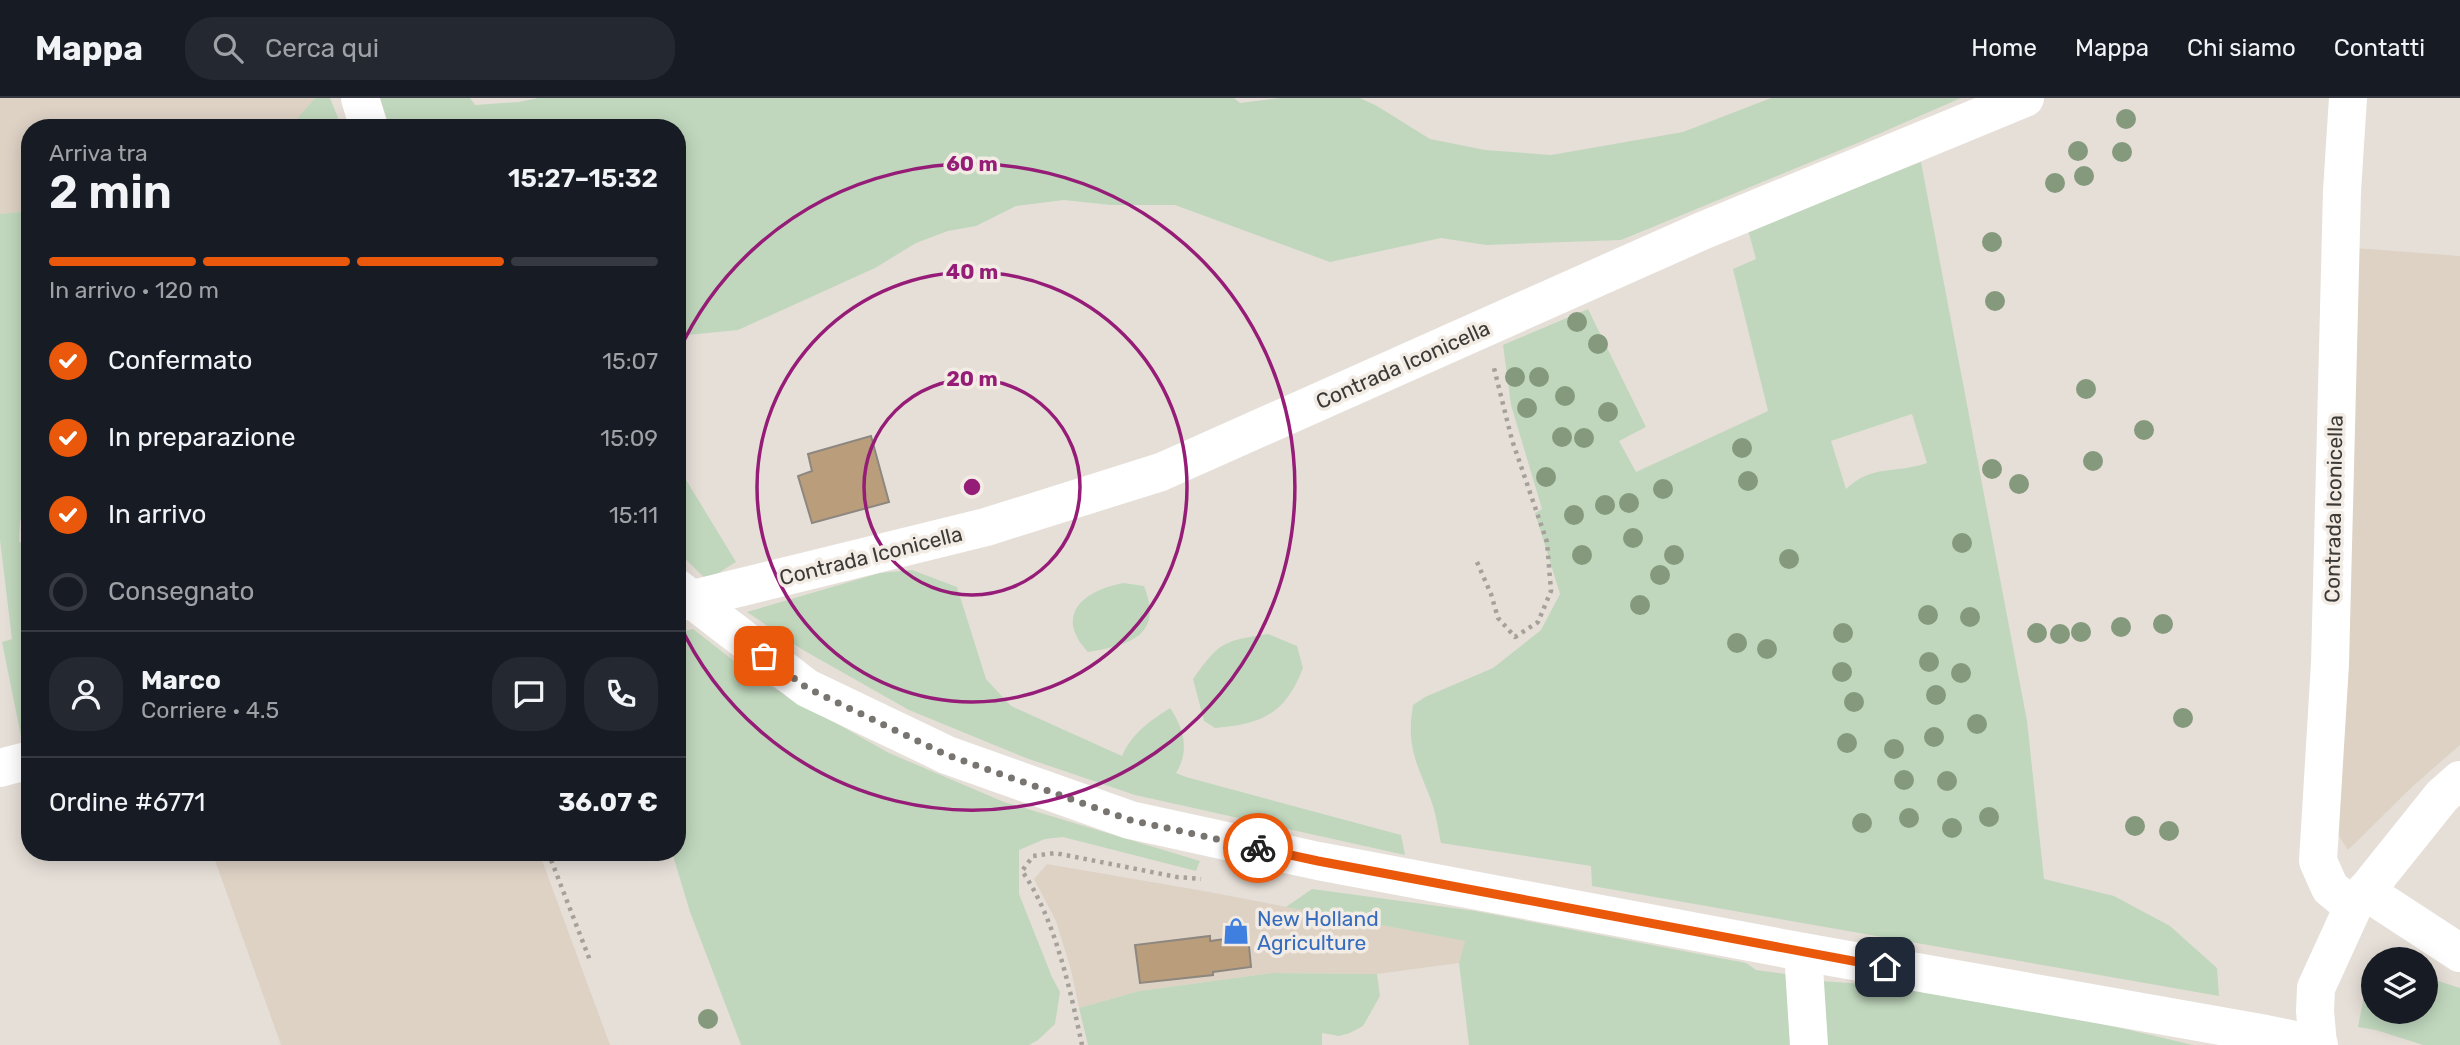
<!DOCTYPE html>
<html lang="it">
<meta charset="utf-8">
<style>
:root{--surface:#171b24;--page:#242831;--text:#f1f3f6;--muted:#9ea1a6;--line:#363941;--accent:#ea580c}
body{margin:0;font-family:Rubik,sans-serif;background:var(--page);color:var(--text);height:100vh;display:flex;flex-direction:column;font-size:26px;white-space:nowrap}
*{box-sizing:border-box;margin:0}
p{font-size:23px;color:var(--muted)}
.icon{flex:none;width:38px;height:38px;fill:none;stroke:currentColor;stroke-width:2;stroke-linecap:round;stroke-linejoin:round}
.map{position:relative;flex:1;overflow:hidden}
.drawer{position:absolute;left:21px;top:21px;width:665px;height:742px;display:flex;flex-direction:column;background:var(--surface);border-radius:28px;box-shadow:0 4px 18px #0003}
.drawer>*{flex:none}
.fabs{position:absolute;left:2361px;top:849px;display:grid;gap:14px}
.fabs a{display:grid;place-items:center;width:77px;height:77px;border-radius:50%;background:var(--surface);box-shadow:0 4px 18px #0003;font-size:35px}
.pin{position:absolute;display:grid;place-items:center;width:60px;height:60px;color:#fff;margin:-30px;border-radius:14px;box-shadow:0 4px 10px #0006}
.courier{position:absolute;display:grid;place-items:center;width:70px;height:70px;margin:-35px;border:5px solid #ea580c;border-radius:50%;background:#fff;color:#222;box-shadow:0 2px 9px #0007}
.summary em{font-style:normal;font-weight:600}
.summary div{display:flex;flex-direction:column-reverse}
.summary{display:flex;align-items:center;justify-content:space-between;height:119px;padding:0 28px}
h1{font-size:46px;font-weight:600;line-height:52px}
.bar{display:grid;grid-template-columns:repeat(4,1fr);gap:10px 7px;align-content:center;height:84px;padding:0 28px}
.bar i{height:9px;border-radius:5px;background:var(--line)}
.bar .current{background:var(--accent)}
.bar p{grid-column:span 4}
.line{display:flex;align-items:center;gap:18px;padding:0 28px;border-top:2px solid var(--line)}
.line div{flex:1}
.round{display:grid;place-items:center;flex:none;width:74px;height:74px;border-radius:28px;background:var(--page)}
ol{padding:0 28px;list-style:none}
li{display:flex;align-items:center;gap:21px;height:77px}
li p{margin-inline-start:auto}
li .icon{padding:7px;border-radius:50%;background:var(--accent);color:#fff;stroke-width:4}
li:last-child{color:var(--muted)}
li i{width:38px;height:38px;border:4px solid var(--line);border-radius:50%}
header{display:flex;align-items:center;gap:42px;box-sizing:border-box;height:98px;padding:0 35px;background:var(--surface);border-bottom:2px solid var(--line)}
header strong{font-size:33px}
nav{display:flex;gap:38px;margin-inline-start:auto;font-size:24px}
.search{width:490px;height:63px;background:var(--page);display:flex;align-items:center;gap:18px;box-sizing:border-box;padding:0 24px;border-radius:28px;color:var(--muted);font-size:26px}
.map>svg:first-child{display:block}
</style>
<header>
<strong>Mappa</strong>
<div class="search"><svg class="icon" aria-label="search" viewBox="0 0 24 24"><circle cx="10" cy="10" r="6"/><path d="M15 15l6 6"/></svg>Cerca qui</div>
<nav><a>Home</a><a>Mappa</a><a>Chi siamo</a><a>Contatti</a></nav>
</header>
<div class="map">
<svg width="2460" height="947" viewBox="0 0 2460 947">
<rect width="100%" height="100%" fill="#e6dfd8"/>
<g fill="#ded2c5">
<path d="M0,0H315L289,30H30V113L0,116Z"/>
<path d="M2355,150L2460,158V647L2414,687L2348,752L2328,721Z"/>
<path d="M212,754H539L610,947H281Z"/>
<path d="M1047,766L1198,792L1466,843L1459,865L1377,876L1272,875L1139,893L1079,910L1071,872L1056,823L1034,781Z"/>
</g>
<g fill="#c0d7bd" fill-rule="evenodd">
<path d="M315,0H330L342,30H289Z"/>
<path d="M380,0H470L475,7L519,4L538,0H1234L1240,5L1281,0H1360L1377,8L1430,41L1485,52L1551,57L1683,34L1771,0H1961L1860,44L1621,142L1486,147L1441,140L1330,164L1175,107H1111L1064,102L1016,108L976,128L948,133L916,145L875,170L738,232L677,238V30H390Z"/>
<path d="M1921,64L2027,623L2044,781L2114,798L2170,828L2217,870L2219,898L1592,788L1591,768L1441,745C1438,731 1436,716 1431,702C1417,665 1406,650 1413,607L1425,599L1493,570L1541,532L1560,496L1535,415L1542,411L1511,307L1503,247L1588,211L1646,329L1619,343L1636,374L1768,313L1733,171L1756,161L1748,132ZM1912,316L1927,365C1896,376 1872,366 1846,391L1831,343Z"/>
<path d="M30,113V409H27L20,423L19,443L30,454V646L23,648L2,544L12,541L0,442V116Z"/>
<path d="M677,367L736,464L707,482L677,453Z"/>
<path d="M912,472L957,489L986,581L1011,608L1122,658C1132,635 1150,623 1170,610C1184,630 1190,653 1176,675L1186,679L1401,737L1405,757L1135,697L1026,660L909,612L803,552L747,514L880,475Z"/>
<path d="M1124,485L1144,488C1164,538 1129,547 1088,554C1053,517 1084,492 1124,485Z"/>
<path d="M693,531L756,580L889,655L1004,704L1200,763L1196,773L1063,739L1045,741L1019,752V796L1052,879L1060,894L1055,926L1038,942L1029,947H741L690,814L672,754H677V535Z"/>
<path d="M1268,536L1297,548L1303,570C1285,616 1263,626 1215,630L1204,623L1193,581C1219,544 1223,543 1268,536Z"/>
<path d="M1312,791L1475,813L1746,865L1756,872L1786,876L1796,947H1469L1459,865L1465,843L1286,809Z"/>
<path d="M2369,872L2373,873V914H2426V879L2460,890V947H2423L2376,932L2358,929Z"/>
<path d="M1272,875L1377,876L1380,898L1363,928L1350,935L1339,938L1322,935V947H1088L1079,910L1139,893Z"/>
<path d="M1820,883C1946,890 2071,918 2193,947H1823Z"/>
</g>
<g fill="#ba9e7c" stroke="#8d8780" stroke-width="2">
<path d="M871,338L889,404L812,425L798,378L812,373L808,356Z"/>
<path d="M1210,838V843L1248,838L1251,869L1213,874V877L1140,885L1135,847Z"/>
</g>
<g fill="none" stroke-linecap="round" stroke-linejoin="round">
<g stroke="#a6a09b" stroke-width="4.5" stroke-dasharray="3.5 5" stroke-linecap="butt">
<path d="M1477,464L1491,496L1498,520L1515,539L1538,524L1551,493L1547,444L1512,342L1493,266"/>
<path d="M548,754L591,865"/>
<path d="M1082,947C1070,891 1055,820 1022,773L1033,758L1055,755L1177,779L1201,781"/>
</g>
<g stroke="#fff" stroke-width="38">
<path d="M2348,0L2342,93L2330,566L2318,763L2330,790L2353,809"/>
<path d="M677,505L986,429L1161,374L1702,133L2025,0"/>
<path d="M0,670L30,662"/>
<path d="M2365,793L2460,855"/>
<path d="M1803,854L1809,947"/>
<path d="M2318,947L2315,913L2316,890L2353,809L2442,698L2460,682"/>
</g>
<g stroke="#fff" stroke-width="38">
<path d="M360,0L369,30"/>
<path d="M677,490L807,590L947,657L1130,722L1318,763L1803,854L2266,936L2319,947"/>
</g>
</g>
<g fill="#85997d">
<circle cx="2126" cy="21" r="10"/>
<circle cx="2078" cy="53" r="10"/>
<circle cx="2122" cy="54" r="10"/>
<circle cx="2084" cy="78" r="10"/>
<circle cx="2055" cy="85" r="10"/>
<circle cx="1992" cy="144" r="10"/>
<circle cx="1995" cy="203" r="10"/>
<circle cx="1577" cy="224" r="10"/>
<circle cx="1598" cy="246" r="10"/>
<circle cx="1515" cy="279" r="10"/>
<circle cx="1539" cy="279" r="10"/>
<circle cx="2086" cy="291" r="10"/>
<circle cx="1565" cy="298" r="10"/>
<circle cx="1527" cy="310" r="10"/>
<circle cx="1608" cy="314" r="10"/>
<circle cx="2144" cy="332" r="10"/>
<circle cx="1562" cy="339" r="10"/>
<circle cx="1584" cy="340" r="10"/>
<circle cx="1742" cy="350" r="10"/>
<circle cx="2093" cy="363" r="10"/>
<circle cx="1992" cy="371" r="10"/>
<circle cx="1546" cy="379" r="10"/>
<circle cx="1748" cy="383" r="10"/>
<circle cx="2019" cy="386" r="10"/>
<circle cx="1663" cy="391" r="10"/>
<circle cx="1629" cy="405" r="10"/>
<circle cx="1605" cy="407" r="10"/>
<circle cx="1574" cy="417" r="10"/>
<circle cx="1633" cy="440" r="10"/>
<circle cx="1962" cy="445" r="10"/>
<circle cx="1582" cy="457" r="10"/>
<circle cx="1674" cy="457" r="10"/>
<circle cx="1789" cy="461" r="10"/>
<circle cx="1660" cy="477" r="10"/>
<circle cx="1640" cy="507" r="10"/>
<circle cx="1928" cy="517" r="10"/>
<circle cx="1970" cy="519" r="10"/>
<circle cx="2163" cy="526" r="10"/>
<circle cx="2121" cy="529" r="10"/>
<circle cx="2081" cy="534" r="10"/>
<circle cx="1843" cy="535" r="10"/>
<circle cx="2037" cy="535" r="10"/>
<circle cx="2060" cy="536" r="10"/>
<circle cx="1737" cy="545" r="10"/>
<circle cx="1767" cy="551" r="10"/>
<circle cx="1929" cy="564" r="10"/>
<circle cx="1842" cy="574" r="10"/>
<circle cx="1961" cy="575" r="10"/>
<circle cx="1936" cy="597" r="10"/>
<circle cx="1854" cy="604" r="10"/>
<circle cx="2183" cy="620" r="10"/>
<circle cx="1977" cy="626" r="10"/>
<circle cx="1934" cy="639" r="10"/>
<circle cx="1847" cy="645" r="10"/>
<circle cx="1894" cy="651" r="10"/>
<circle cx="1904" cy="682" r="10"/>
<circle cx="1947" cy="683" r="10"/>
<circle cx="1989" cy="719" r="10"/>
<circle cx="1909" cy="720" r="10"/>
<circle cx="1862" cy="725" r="10"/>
<circle cx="2135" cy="728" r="10"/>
<circle cx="1952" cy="730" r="10"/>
<circle cx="2169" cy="733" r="10"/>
<circle cx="708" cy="921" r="10"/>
</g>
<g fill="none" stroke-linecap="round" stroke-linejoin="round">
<path stroke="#78746f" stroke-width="7" stroke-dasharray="0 12.6" d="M764,558L807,590L947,657L1130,722L1258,750"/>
<path stroke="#ea580c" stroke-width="9" d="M1258,750L1318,763L1885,869"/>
</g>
<g fill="none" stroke="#961d77" stroke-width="3.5">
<circle cx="972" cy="389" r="108"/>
<circle cx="972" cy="389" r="215"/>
<path d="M678 255A323 323 0 1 1 678 523"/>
</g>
<defs>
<symbol id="shop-bare" viewBox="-9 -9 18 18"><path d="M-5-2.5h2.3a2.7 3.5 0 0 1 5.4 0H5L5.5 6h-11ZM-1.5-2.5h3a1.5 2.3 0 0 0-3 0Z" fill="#3f7fe0" stroke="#f3ece5" stroke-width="2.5" paint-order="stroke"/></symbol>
</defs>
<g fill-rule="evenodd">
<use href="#shop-bare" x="1217" y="814" width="38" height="38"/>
</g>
<g text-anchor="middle" stroke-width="7" stroke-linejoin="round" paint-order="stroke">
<g font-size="21" fill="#3c3a37" stroke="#f3ece5">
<text transform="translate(1403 267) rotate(-24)" y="7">Contrada Iconicella</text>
<text transform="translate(2334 411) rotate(-89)" y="7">Contrada Iconicella</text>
<text transform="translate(871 458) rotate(-14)" y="7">Contrada Iconicella</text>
</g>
<g font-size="21" fill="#366cbe" stroke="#f3ece5" text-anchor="start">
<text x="1257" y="828">New Holland<tspan x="1257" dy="24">Agriculture</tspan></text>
</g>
</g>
<circle cx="972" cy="389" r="10" fill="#961d77" stroke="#f3ece5" stroke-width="3.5"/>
<g font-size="21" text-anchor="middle" font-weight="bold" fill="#961d77" stroke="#f3ece5" stroke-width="7" stroke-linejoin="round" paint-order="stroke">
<text x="972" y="73">60 m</text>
<text x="972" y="181">40 m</text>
<text x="972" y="288">20 m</text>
</g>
</svg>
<div class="fabs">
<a><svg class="icon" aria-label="layers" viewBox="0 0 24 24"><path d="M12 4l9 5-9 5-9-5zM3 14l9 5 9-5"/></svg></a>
</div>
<div class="pin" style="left:764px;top:558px;background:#ea580c"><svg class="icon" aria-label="bag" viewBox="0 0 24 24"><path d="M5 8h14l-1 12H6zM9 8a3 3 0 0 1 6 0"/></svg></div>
<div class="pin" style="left:1885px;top:869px;background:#1f2937"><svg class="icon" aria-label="home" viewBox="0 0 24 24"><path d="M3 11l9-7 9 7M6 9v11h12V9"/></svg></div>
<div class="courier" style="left:1258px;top:750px"><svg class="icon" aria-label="bike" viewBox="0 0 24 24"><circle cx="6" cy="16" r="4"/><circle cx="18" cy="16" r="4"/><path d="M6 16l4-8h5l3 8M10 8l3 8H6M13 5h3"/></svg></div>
<section class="drawer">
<div class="summary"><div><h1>2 min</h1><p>Arriva tra</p></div><em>15:27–15:32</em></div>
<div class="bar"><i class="current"></i><i class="current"></i><i class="current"></i><i></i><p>In arrivo · 120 m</p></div>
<ol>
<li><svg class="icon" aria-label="check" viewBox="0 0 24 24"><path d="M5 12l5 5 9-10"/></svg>Confermato<p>15:07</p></li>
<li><svg class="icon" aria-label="check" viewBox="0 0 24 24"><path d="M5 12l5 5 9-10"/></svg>In preparazione<p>15:09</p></li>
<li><svg class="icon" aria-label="check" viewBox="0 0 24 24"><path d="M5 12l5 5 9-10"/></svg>In arrivo<p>15:11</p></li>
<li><i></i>Consegnato</li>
</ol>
<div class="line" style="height:126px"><a class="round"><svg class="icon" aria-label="person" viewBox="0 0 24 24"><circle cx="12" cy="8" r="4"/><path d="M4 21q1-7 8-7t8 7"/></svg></a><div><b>Marco</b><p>Corriere · 4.5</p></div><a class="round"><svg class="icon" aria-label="chat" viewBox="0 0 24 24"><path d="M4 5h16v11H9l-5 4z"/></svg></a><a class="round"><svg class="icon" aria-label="phone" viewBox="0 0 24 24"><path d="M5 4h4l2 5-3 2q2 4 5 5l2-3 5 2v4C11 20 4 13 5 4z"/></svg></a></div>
<div class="line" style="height:91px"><div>Ordine #6771</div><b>36.07 €</b></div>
</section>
</div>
